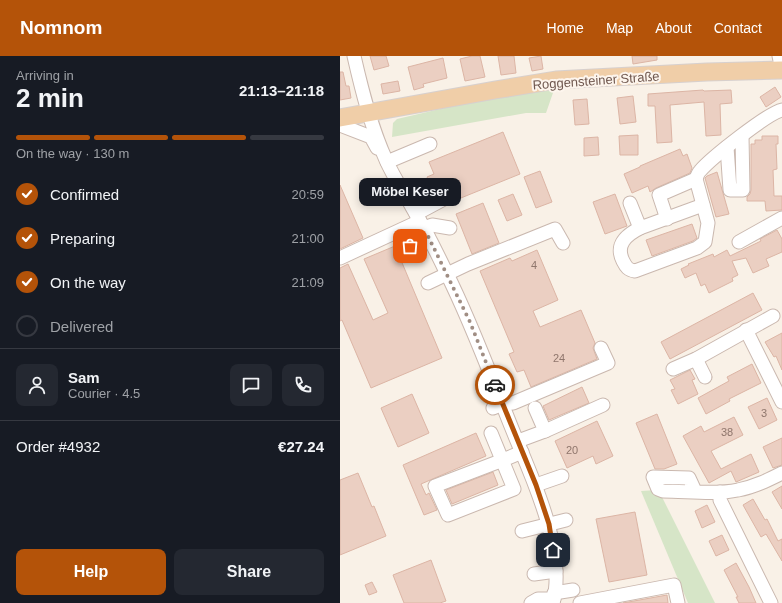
<!DOCTYPE html>
<meta charset="utf-8">
<style>
:root{--surface:#171b24;--page:#242831;--text:#f1f3f6;--muted:#9ea1a6;--line:#363941;--accent:#b45309}
body{margin:0;font-family:Helvetica,sans-serif;background:var(--page);color:var(--text);height:100vh;display:flex;flex-direction:column;font-size:15px;white-space:nowrap}
*{box-sizing:border-box;margin:0}
p{font-size:13px;color:var(--muted)}
.icon{flex:none;width:22px;height:22px;fill:none;stroke:currentColor;stroke-width:2;stroke-linecap:round;stroke-linejoin:round}
.map{position:relative;flex:1;overflow:hidden}
.panel{display:flex;flex-direction:column;background:var(--surface);width:340px}
.panel>*{flex:none}
.pin{position:absolute;display:grid;place-items:center;width:34px;height:34px;color:#fff;margin:-17px;border-radius:8px;box-shadow:0 2px 6px #0006}
.courier{position:absolute;display:grid;place-items:center;width:40px;height:40px;margin:-20px;border:3px solid #b45309;border-radius:50%;background:#fff;color:#222;box-shadow:0 1px 5px #0007}
.bubble{position:absolute;height:28px;border-radius:8px;background:var(--surface);box-shadow:0 2px 10px #0003;font-size:13px;font-weight:700;line-height:28px;text-align:center}
.head em{font-style:normal;font-weight:700}
.head div{display:flex;flex-direction:column-reverse}
.head{display:flex;align-items:center;justify-content:space-between;height:68px;padding:0 16px}
h1{font-size:26px;font-weight:700;line-height:30px}
.bar{display:grid;grid-template-columns:repeat(4,1fr);gap:6px 4px;align-content:center;height:48px;padding:0 16px}
.bar i{height:5px;border-radius:3px;background:var(--line)}
.bar .on{background:var(--accent)}
.bar p{grid-column:span 4}
.line{display:flex;align-items:center;gap:10px;padding:0 16px;border-top:1px solid var(--line)}
.line div{flex:1}
.round{display:grid;place-items:center;flex:none;width:42px;height:42px;border-radius:8px;background:var(--page)}
ol{padding:0 16px;list-style:none}
li{display:flex;align-items:center;gap:12px;height:44px}
li p{margin-inline-start:auto}
li .icon{padding:4px;border-radius:50%;background:var(--accent);color:#fff;stroke-width:4}
li:last-child{color:var(--muted)}
li i{width:22px;height:22px;border:2px solid var(--line);border-radius:50%}
.action{display:flex;gap:8px;margin-top:auto;padding:8px 16px}
.action a{flex:1;height:46px;border-radius:8px;background:var(--accent);color:#fff;font-size:16px;font-weight:700;line-height:46px;text-align:center}
.action a+a{background:var(--page);color:var(--text)}
header{display:flex;align-items:center;gap:24px;box-sizing:border-box;height:56px;padding:0 20px;background:var(--accent);color:#fff}
header strong{font-size:19px}
nav{display:flex;gap:22px;margin-inline-start:auto;font-size:14px}
main{display:flex;flex:1;min-height:0}
.map>svg:first-child{display:block}
</style>
<header>
<strong>Nomnom</strong>
<nav><a>Home</a><a>Map</a><a>About</a><a>Contact</a></nav>
</header>
<main>
<section class="panel">
<div class="head"><div><h1>2 min</h1><p>Arriving in</p></div><em>21:13–21:18</em></div>
<div class="bar"><i class="on"></i><i class="on"></i><i class="on"></i><i></i><p>On the way · 130 m</p></div>
<ol>
<li><svg class="icon" aria-label="check" viewBox="0 0 24 24"><path d="M5 12l5 5 9-10"/></svg>Confirmed<p>20:59</p></li>
<li><svg class="icon" aria-label="check" viewBox="0 0 24 24"><path d="M5 12l5 5 9-10"/></svg>Preparing<p>21:00</p></li>
<li><svg class="icon" aria-label="check" viewBox="0 0 24 24"><path d="M5 12l5 5 9-10"/></svg>On the way<p>21:09</p></li>
<li><i></i>Delivered</li>
</ol>
<div class="line" style="height:72px"><a class="round"><svg class="icon" aria-label="person" viewBox="0 0 24 24"><circle cx="12" cy="8" r="4"/><path d="M4 21q1-7 8-7t8 7"/></svg></a><div><b>Sam</b><p>Courier · 4.5</p></div><a class="round"><svg class="icon" aria-label="chat" viewBox="0 0 24 24"><path d="M4 5h16v11H9l-5 4z"/></svg></a><a class="round"><svg class="icon" aria-label="phone" viewBox="0 0 24 24"><path d="M5 4h4l2 5-3 2q2 4 5 5l2-3 5 2v4C11 20 4 13 5 4z"/></svg></a></div>
<div class="line" style="height:52px"><div>Order #4932</div><b>€27.24</b></div>
<div class="action"><a>Help</a><a>Share</a></div>
</section>
<div class="map">
<svg width="442" height="547" viewBox="0 0 442 547">
<rect width="100%" height="100%" fill="#f9f1e7"/>
<g fill="#d6e5c7">
<path d="M215,31L206,57H186L52,81L53,67L57,63L169,37Z"/>
<path d="M317,434L319,435L375,547H348L301,435Z"/>
</g>
<g fill="#ebcfc2" stroke="#dcb5a5">
<path d="M30,0H46L49,10L34,14Z"/>
<path d="M132,0H140L145,21L125,25L120,3Z"/>
<path d="M158,0H174L176,17L161,19Z"/>
<path d="M201,0L203,13L192,15L189,2Z"/>
<path d="M292,0H317V4L293,8Z"/>
<path d="M103,2L107,22L83,28L84,31L74,34L68,11Z"/>
<path d="M0,16H3L6,30H9L11,42L0,44Z"/>
<path d="M58,25L60,35L43,38L41,28Z"/>
<path d="M435,31L441,41L426,51L420,41Z"/>
<path d="M363,34L364,35L391,34L392,47L380,48L381,79L366,80L364,46L330,49L332,86L317,87L315,50H308V38Z"/>
<path d="M293,40L296,66L280,68L277,42Z"/>
<path d="M247,43L249,68L235,69L233,44Z"/>
<path d="M163,76L180,118L111,146V140L108,136L104,135L95,139L87,121L94,118L89,106Z"/>
<path d="M298,79V99H280L279,80Z"/>
<path d="M422,80H438V88H436L437,113L433,114L434,140H442V154L426,155L425,145H407V141L410,138L411,134V88H415V84H422Z"/>
<path d="M258,81L259,99L244,100V82Z"/>
<path d="M340,93L343,100L347,98L352,112L350,117L316,132L310,136L308,130L292,137L284,118L300,111V110Z"/>
<path d="M200,115L212,146L196,152L184,121Z"/>
<path d="M377,116L389,158L376,161L365,122L367,120Z"/>
<path d="M0,129L23,182L0,193Z"/>
<path d="M173,138L182,159L167,165L158,144Z"/>
<path d="M275,138L287,170L265,178L253,146Z"/>
<path d="M143,147L159,187L132,198L116,158Z"/>
<path d="M352,168L357,182L353,185L312,200L306,184Z"/>
<path d="M437,174L442,183V196L426,203L429,210L413,217L406,202L392,205L398,219L392,222L393,225L369,237L365,228L361,230L356,217L345,222L341,213L349,209L348,208L373,198L374,201L387,194L390,200L421,185L420,183Z"/>
<path d="M55,190L102,302L31,332L2,264L0,265V212L8,208L33,264L48,257L24,203Z"/>
<path d="M197,194L218,244L193,255L200,271L241,254L255,287L253,292L257,303L191,331L184,314L177,316L169,298L174,296L140,215L170,202L172,205Z"/>
<path d="M413,237L422,254L330,303L321,286Z"/>
<path d="M442,277V314L436,300L434,301L425,286Z"/>
<path d="M412,308L421,327L389,343L390,345L366,358L358,342L389,325L387,321Z"/>
<path d="M350,314L355,323L352,324L358,338L338,348L331,334L335,333L330,324Z"/>
<path d="M242,331L249,347L209,364L203,350Z"/>
<path d="M72,338L89,377L58,391L41,352Z"/>
<path d="M427,342L437,364L419,373L408,351Z"/>
<path d="M317,358L337,408L324,413H315L296,367Z"/>
<path d="M394,361L403,379L371,395L381,413L411,398L419,416L396,426L391,415L369,427L343,380L361,370L364,376Z"/>
<path d="M257,365L273,400L256,408L253,400L227,412L215,385Z"/>
<path d="M136,377L146,400L81,428L86,439L89,437L97,454L84,459L63,409Z"/>
<path d="M442,382V409L433,412L423,391Z"/>
<path d="M153,416L158,429L112,448L106,434Z"/>
<path d="M18,417L32,451L34,450L46,480L0,499V424Z"/>
<path d="M442,430V453L432,436Z"/>
<path d="M413,443L425,464L427,463L438,485L442,483V505L426,478L421,481L403,449Z"/>
<path d="M367,449L375,466L362,472L355,455Z"/>
<path d="M295,456L307,519L269,526L256,463Z"/>
<path d="M382,479L389,494L376,500L369,485Z"/>
<path d="M91,504L106,545L100,547H64L53,519Z"/>
<path d="M396,507L409,531L416,547H399L396,541H398L384,514Z"/>
<path d="M32,526L37,536L29,539L25,529Z"/>
<path d="M327,539L328,547H283Z"/>
</g>
<g fill="none" stroke-linecap="round" stroke-linejoin="round">
<defs>
<g id="minor">
<path d="M14,0C22,35 31,71 46,104C53,120 63,135 72,151C85,173 96,195 107,218C134,272 154,329 177,385C196,430 226,497 213,547"/>
<path d="M439,0L442,14"/>
<path d="M0,69L31,81L37,92"/>
<path d="M387,91L390,134H403L402,80"/>
<path d="M47,106L90,88"/>
<path d="M290,147L300,172L363,149"/>
<path d="M76,158L104,143"/>
<path d="M327,163L319,139L356,123"/>
<path d="M84,172L92,169L110,172"/>
<path d="M300,172C286,179 275,189 283,205C286,211 288,214 295,215L357,192L365,186L368,167L356,123C357,120 358,117 360,115C371,102 428,57 442,54"/>
<path d="M399,186L442,162"/>
<path d="M70,190L88,180"/>
<path d="M0,202L80,165"/>
<path d="M88,227L128,208L215,173L223,187"/>
<path d="M406,274L442,346"/>
<path d="M356,303L365,321"/>
<path d="M333,313L356,303L433,260"/>
<path d="M153,352L163,348L173,347L268,307L261,292"/>
<path d="M205,375L263,349"/>
<path d="M151,377L174,433L108,459L95,430L163,404L182,396"/>
<path d="M178,385L205,375L195,352"/>
<path d="M196,429L222,420"/>
<path d="M355,435L349,422L313,421L318,433L323,435C347,435 375,439 398,434C414,431 428,424 442,417"/>
<path d="M380,436V444L431,547"/>
<path d="M182,475L226,464"/>
<path d="M194,518L216,515"/>
<path d="M214,537L233,534"/>
<path d="M191,547L198,543H214"/>
<path d="M240,547L334,529L338,547"/>
</g>
<path id="major" d="M0,62L155,34L216,24L367,16L442,14"/>
</defs>
<use href="#minor" stroke="#cab8af" stroke-width="15"/>
<use href="#major" stroke="#d7d0ce" stroke-width="19"/>
<use href="#minor" stroke="#fff" stroke-width="13"/>
<use href="#major" stroke="#f0cea8" stroke-width="17"/>
</g>
<g fill="none" stroke-linecap="round" stroke-linejoin="round">
<path stroke="#a08e84" stroke-width="4" stroke-dasharray="0 7.2" d="M70,190L88,180L130,266L155,329"/>
<path stroke="#b45309" stroke-width="5" d="M155,329L196,429L209,468L213,494"/>
</g>
<g text-anchor="middle" stroke-width="4" stroke-linejoin="round" paint-order="stroke">
<g font-size="11" fill="#8f766c">
<text x="194" y="213">4</text>
<text x="219" y="306">24</text>
<text x="424" y="361">3</text>
<text x="387" y="380">38</text>
<text x="232" y="398">20</text>
</g>
<g font-size="13" fill="#70584f" stroke="#fdf5ed">
<text transform="translate(256 24) rotate(-4)" y="5">Roggensteiner Straße</text>
</g>
</g>
</svg>
<div class="pin" style="left:70px;top:190px;background:#ea580c"><svg class="icon" aria-label="bag" viewBox="0 0 24 24"><path d="M5 8h14l-1 12H6zM9 8a3 3 0 0 1 6 0"/></svg></div>
<div class="pin" style="left:213px;top:494px;background:#1f2937"><svg class="icon" aria-label="home" viewBox="0 0 24 24"><path d="M3 11l9-7 9 7M6 9v11h12V9"/></svg></div>
<div class="courier" style="left:155px;top:329px"><svg class="icon" aria-label="car" viewBox="0 0 24 24"><path d="M5 17H2v-5l4-1 3-4h7l3 4 3 1v5h-3M9 17h6M6 11h13"/><circle cx="7" cy="17" r="2"/><circle cx="17" cy="17" r="2"/></svg></div>
<div class="bubble" style="left:19px;top:122px;width:102px">Möbel Keser</div>
</div>
</main>
